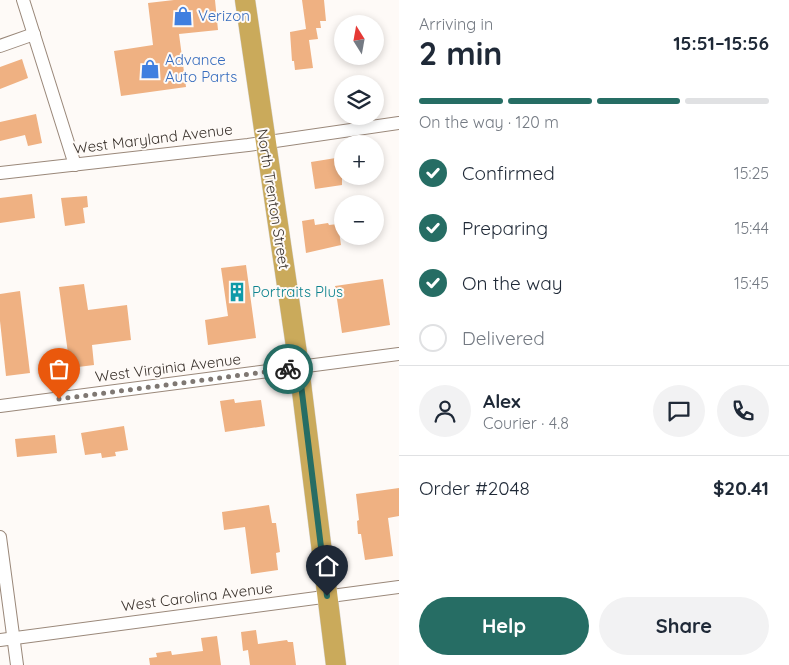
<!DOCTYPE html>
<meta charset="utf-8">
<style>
:root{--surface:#fff;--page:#f2f2f3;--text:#1f2937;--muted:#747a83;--line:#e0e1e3;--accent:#266d64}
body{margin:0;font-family:Quicksand,sans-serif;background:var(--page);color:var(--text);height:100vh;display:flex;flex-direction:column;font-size:19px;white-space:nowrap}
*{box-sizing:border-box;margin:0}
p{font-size:16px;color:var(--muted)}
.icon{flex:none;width:28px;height:28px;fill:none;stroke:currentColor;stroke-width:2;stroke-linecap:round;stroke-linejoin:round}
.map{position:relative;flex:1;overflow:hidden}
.sheet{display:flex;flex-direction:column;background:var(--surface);width:390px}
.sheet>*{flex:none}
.needle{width:32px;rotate:349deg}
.fabs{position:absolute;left:334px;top:15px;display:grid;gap:10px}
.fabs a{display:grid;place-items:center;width:50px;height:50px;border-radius:50%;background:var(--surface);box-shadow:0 2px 8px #0003;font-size:25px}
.pin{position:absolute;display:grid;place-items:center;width:42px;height:42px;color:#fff;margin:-51px -21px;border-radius:50% 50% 50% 0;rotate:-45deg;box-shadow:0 0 5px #0007}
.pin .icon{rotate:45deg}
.courier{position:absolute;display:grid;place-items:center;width:50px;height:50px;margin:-25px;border:4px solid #266d64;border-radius:50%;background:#fff;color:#222;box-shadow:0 1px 6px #0007}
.summary em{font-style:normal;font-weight:800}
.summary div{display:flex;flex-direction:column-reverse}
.summary{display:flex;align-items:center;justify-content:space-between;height:85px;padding:0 20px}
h1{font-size:32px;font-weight:800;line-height:38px}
.bar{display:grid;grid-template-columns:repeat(4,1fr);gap:8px 5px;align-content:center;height:60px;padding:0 20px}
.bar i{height:6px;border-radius:4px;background:var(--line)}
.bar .active{background:var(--accent)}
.bar p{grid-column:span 4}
.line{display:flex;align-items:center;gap:12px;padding:0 20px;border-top:1px solid var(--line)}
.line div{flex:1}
.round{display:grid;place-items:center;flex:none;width:52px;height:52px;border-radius:26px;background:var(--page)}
ol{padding:0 20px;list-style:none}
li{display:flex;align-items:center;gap:15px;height:55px}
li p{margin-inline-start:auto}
li .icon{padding:5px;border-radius:50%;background:var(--accent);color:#fff;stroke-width:4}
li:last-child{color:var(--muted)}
li i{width:28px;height:28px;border:2px solid var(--line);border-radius:50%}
.action{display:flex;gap:10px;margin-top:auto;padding:10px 20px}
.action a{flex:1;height:58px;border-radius:30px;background:var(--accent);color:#fff;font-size:20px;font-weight:800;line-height:58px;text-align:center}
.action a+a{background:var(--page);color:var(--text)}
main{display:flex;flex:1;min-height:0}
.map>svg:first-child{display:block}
</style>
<main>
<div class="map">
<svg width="399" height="665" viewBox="0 0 399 665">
<rect width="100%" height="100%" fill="#fefaf7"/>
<g fill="#efb182">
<path d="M174,0H215L218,30L179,34L186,87L121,96L114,51L153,45L148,3Z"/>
<path d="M302,0H324L326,21H320L321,28H316L318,39L309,40L313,68L295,70L294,61H292L290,32L306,29Z"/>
<path d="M22,59L28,78L0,89V67Z"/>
<path d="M36,114L42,143L28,146L25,135L0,141V122Z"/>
<path d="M342,157V185L315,189L311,162Z"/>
<path d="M32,194L35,218L0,223V198Z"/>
<path d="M87,196L88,207L83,208L85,223L65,226L61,198Z"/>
<path d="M314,219L315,225L328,223L329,225L338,224L341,245L306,253L302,221Z"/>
<path d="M246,265L256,338L208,345L205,320L228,316L221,268Z"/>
<path d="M383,279L390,325L342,333L335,286Z"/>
<path d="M84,284L88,310L127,305L131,340L92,345L94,365L70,368L59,287Z"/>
<path d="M20,291L30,373L6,376L0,321V294Z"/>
<path d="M234,399L235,403L261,400L265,426L225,432L220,401Z"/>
<path d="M124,426L128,450L115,452L116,456L102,458L101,453L85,455L81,433Z"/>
<path d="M55,435L57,453L17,457L15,439Z"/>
<path d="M399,488V516L388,518L393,556L365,560L361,534H358L357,521L359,520L356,494Z"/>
<path d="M269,505L272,523H276L280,552L276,553L278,570L251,574L245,527L224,530L222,512Z"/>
<path d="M256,630L258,644L287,640L288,642H293L296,665H250L248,650L243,651L241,632Z"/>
<path d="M217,636L221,665H150L149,658L157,657L156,653L171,651L172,655L203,651L201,638Z"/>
</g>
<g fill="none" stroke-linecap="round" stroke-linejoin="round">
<defs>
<g id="minor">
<path d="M23,0L75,165"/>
<path d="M0,46L34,34"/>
<path d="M0,173L248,145L399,123"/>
<path d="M0,406L399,354"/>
<path d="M0,537L17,665"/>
<path d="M0,640L399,587"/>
</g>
<path id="trunk" d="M245,0L299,367L336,665"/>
</defs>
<use href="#minor" stroke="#9a887a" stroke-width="14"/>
<use href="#trunk" stroke="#d8d6d5" stroke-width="21"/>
<use href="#minor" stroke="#fff" stroke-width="12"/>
<use href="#trunk" stroke="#caaa5b" stroke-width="20"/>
</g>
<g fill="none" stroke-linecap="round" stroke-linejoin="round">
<path stroke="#7f7873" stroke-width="5" stroke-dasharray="0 9" d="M59,399L288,369"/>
<path stroke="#266d64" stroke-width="6" d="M288,369L299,368L327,596"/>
</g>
<defs>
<symbol id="shop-bare" viewBox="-9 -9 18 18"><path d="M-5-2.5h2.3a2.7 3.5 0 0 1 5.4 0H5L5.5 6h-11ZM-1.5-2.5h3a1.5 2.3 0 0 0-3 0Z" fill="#3f7fe0" stroke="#fefaf7" stroke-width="2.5" paint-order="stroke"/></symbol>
<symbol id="building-bare" viewBox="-9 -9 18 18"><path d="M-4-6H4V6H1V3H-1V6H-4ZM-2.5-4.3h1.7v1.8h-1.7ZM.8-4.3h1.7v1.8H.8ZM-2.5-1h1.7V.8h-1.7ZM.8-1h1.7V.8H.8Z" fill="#0f9aa8" stroke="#fefaf7" stroke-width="2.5" paint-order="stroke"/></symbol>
</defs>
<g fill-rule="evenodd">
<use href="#shop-bare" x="169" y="2" width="28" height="28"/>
<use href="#shop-bare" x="136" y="55" width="28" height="28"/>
<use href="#building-bare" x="223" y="278" width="28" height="28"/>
</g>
<g text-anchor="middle" stroke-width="4" stroke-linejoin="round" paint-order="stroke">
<g font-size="15" fill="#366cbe" stroke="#fefaf7" text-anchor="start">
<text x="198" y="21">Verizon</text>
<text x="165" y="65">Advance<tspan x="165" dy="17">Auto Parts</tspan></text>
</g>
<g font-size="15" fill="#3a322c" stroke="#fefaf7">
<text transform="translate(153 139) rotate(-7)" y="5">West Maryland Avenue</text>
<text transform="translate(273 199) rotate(81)" y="5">North Trenton Street</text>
<text transform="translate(168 368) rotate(-7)" y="5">West Virginia Avenue</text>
<text transform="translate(197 597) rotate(-7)" y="5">West Carolina Avenue</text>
</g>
<g font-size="15" fill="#0d838f" stroke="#fefaf7" text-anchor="start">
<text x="252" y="297">Portraits Plus</text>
</g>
</g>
</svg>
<div class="fabs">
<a><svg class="needle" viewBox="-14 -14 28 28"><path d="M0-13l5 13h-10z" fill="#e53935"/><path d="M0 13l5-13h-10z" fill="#747a83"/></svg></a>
<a><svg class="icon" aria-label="layers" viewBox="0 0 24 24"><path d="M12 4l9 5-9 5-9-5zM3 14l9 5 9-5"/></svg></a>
<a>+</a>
<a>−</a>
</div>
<div class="pin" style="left:59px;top:399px;background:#ea580c"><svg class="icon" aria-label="bag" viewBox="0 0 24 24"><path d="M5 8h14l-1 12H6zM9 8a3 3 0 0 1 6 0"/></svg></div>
<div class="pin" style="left:327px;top:596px;background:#1f2937"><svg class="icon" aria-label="home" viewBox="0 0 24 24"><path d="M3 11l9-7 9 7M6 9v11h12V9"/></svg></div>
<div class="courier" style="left:288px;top:369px"><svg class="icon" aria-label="bike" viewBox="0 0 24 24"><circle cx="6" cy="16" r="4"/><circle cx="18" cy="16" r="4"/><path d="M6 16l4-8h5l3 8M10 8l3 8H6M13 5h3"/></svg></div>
</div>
<section class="sheet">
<div class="summary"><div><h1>2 min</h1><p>Arriving in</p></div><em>15:51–15:56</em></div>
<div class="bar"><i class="active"></i><i class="active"></i><i class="active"></i><i></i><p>On the way · 120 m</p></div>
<ol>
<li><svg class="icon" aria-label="check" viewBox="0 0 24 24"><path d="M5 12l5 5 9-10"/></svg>Confirmed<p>15:25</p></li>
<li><svg class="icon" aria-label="check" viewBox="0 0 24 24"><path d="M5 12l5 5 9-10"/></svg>Preparing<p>15:44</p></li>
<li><svg class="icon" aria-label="check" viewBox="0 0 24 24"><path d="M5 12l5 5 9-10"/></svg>On the way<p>15:45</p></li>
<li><i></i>Delivered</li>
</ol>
<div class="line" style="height:90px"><a class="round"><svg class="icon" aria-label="person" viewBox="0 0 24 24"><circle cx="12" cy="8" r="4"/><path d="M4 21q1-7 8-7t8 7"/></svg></a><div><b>Alex</b><p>Courier · 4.8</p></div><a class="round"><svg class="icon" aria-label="chat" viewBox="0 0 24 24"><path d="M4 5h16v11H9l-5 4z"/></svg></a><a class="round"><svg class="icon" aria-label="phone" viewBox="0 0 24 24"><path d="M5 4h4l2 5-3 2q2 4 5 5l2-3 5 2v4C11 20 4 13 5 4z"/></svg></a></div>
<div class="line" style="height:65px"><div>Order #2048</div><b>$20.41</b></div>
<div class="action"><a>Help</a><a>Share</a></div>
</section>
</main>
